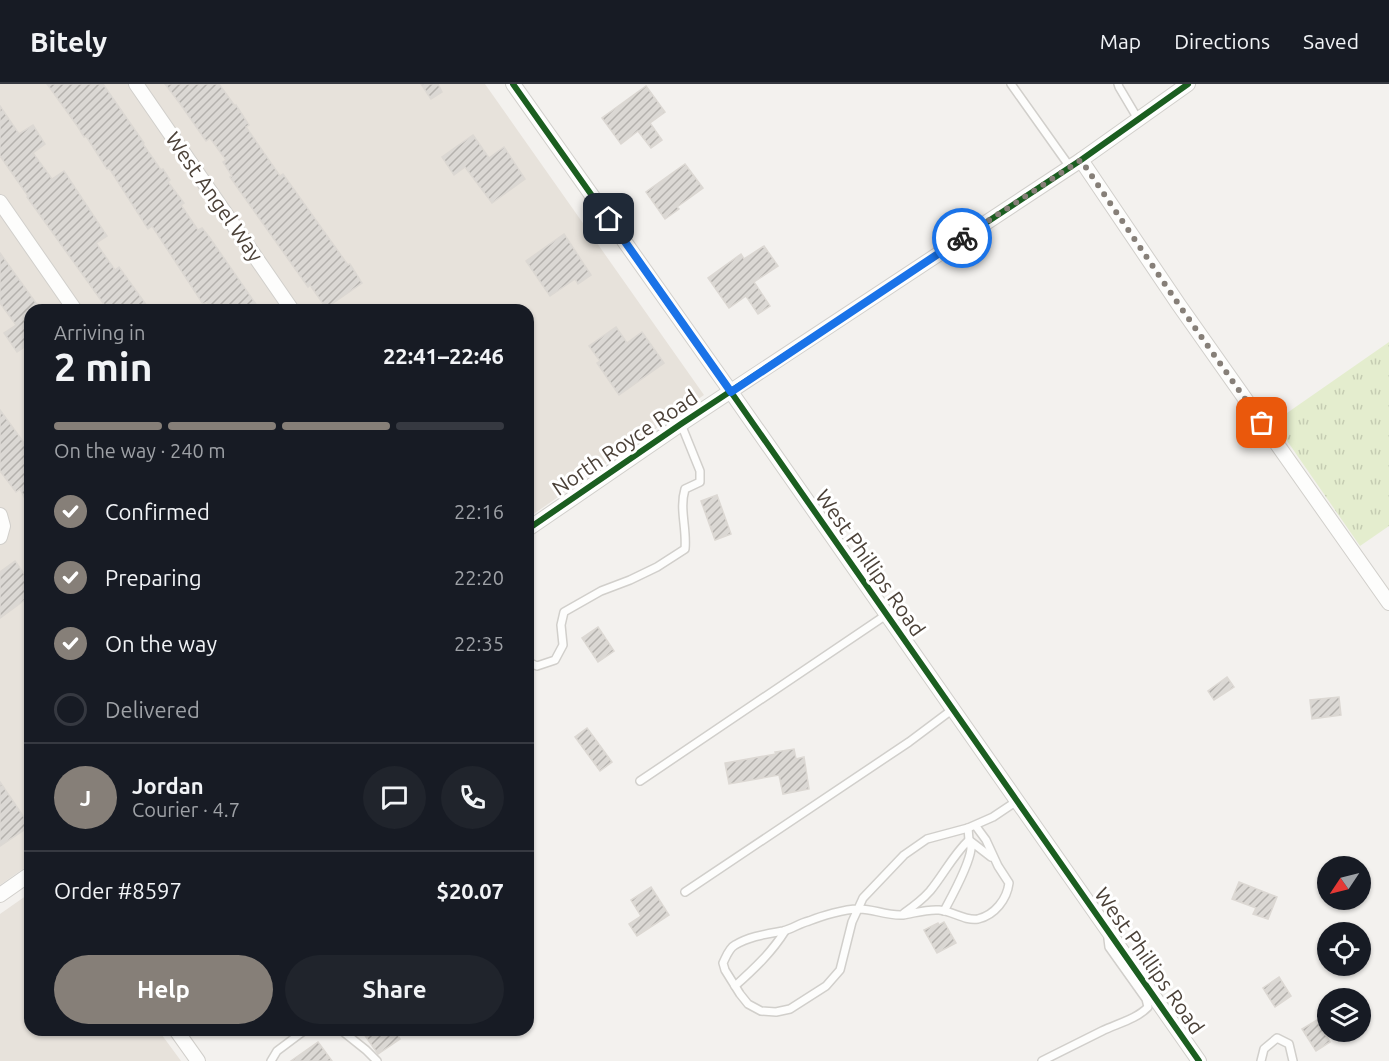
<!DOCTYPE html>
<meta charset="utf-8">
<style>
:root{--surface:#171b24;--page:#20242c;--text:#f1f3f6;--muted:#9ea1a6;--line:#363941;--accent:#867f78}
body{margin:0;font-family:Ubuntu,sans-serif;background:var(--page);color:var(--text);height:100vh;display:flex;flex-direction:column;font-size:22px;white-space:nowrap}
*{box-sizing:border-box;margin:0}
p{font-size:20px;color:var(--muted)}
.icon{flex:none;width:33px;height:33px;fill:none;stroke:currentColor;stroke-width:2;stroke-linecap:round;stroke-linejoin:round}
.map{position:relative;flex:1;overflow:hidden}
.details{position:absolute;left:24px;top:220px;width:510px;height:732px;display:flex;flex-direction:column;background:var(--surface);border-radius:18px;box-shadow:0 2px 4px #0004}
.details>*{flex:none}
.needle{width:39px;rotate:235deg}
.controls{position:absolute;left:1317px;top:772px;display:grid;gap:12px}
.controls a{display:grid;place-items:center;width:54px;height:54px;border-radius:50%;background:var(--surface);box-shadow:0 2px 4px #0004;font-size:30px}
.pin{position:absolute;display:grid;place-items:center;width:51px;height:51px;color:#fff;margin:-26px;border-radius:12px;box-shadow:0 3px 9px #0006}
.courier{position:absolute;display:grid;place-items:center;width:60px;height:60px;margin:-30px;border:4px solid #1a73e8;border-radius:50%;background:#fff;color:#222;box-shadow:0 2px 8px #0007}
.headline em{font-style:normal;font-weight:700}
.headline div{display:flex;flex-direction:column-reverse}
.headline{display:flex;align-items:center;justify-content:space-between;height:102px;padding:0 30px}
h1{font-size:39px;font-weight:700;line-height:45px}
.bar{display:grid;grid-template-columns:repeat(4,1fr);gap:9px 6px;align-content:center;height:72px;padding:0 30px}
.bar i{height:8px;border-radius:4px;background:var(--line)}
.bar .on{background:var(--accent)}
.bar p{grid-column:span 4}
.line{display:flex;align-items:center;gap:15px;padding:0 30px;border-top:2px solid var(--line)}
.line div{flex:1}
.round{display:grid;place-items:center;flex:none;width:63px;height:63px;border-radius:32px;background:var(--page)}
ol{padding:0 30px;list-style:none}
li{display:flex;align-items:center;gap:18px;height:66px}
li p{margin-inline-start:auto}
li .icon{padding:6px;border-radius:50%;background:var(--accent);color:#fff;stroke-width:4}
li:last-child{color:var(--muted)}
li i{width:33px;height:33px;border:3px solid var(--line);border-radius:50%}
.action{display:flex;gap:12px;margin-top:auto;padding:12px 30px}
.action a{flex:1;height:69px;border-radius:36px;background:var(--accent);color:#fff;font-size:24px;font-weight:700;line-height:69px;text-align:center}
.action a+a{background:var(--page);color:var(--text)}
header{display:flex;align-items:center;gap:36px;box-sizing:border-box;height:84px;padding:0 30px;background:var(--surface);border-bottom:2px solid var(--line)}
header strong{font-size:28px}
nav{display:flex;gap:33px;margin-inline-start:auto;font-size:21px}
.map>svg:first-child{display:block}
</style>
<header>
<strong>Bitely</strong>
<nav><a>Map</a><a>Directions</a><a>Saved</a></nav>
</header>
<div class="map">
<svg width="1389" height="977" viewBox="0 0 1389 977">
<defs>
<pattern id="grass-tufts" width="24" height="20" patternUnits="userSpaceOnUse" patternTransform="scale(1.5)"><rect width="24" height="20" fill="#e4edce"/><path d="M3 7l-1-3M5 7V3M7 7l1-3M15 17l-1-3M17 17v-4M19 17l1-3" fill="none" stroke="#c5ccb2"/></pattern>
<pattern id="building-hatch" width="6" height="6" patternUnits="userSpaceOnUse" patternTransform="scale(1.5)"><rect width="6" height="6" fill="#dbd8d4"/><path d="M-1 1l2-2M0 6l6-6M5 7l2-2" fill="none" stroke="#b4b1ad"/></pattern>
</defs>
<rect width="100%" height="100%" fill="#f3f1ee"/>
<g fill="#e7e2db">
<path d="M0,0H485L704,311L528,434V226H30V780L0,801Z"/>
<path d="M30,809V946L159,947L181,977H0V830Z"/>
</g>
<path fill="url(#grass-tufts)" d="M1389,258V442L1360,462L1274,338Z"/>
<g fill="url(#building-hatch)" stroke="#dcd8d3" stroke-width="1.5">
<path d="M47,0H103L144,59L143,60L161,86L163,85L170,96L168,98L184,119L181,121L198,146L202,144L210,154L260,226H213L207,218L203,220L152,142L148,145L109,84L107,85L86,52L84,53L78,43Z"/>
<path d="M165,0H219L235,22L236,21L249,41L246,43L280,92L283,90L348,181L350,180L362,199L326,224L310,201L308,203L237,103L230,93L232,92L223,78L226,76L210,54L206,57L181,21Z"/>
<path d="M421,0H438L442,8L431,15Z"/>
<path d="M646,2L665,28L650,39L662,56L651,64L638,47L621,60L602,34Z"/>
<path d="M0,22L19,50L33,41L45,60L33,69L52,95L64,87L107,152L96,159L115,186L119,183L150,226H108L27,113L28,112L0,72Z"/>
<path d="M473,51L489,74L504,63L525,95L492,119L465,83L454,91L442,73Z"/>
<path d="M685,80L703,104L677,123L679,125L665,135L646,108Z"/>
<path d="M564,150L591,191L578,200L575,195L550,212L526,177Z"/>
<path d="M764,162L778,182L754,198L770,222L758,230L746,212L729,224L708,194L741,170L744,175Z"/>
<path d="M0,169L41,226H30V259L17,268L4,249L16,241L0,219Z"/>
<path d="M616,243L627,259L642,248L664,279L619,311L597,279L600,277L589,262Z"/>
<path d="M0,326L30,367V425L20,405L16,408L0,387Z"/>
<path d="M717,411L731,450L715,456L701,417Z"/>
<path d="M15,477L30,498V512L0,534V488Z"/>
<path d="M598,543L614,567L598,578L582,554Z"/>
<path d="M1227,593L1234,603L1214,616L1208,607Z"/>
<path d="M1339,613L1341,631L1312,635L1310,616Z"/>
<path d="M587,644L612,678L600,687L575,653Z"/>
<path d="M794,665L796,675L804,673L809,705L783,710L779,691L729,700L725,679L776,670L775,668Z"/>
<path d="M0,698L30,742L0,762Z"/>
<path d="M1239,798L1277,813L1268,835L1253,830L1256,824L1232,815Z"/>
<path d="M651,803L669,831L637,852L629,840L641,832L631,816Z"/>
<path d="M944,838L956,859L937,869L924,846L938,839L939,841Z"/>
<path d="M1279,893L1291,912L1275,923L1263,904Z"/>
<path d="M1317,936L1330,958L1316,967L1302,945Z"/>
<path d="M361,946H395L400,955L378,970Z"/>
<path d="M318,958L332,977H291Z"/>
</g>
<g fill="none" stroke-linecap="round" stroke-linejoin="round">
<defs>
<g id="lane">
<path d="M1011,0L1070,83"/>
<path d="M1118,0L1119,3L1138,35"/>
<path d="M528,578L537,582L555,576L563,561L561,541L564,528L601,507L630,496L657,483L685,465C687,444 679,425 685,405L700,398V387L681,340"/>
<path d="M640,697L886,531"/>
<path d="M975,741L986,756L998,782L1009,799C1007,815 995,831 978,835C964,837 953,827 939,826C927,825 915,829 903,831C886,832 871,824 858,825C845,825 821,832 809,837C800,839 792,845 783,847C767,850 750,852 735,861C729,864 726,873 723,879L725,886L740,910L748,920L761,927L776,928L790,925L826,902L840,886L852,838L863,814L904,771L927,755L968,744L993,733L1017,717"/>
<path d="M685,808L909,658L953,625"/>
<path d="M944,827C952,812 969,782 971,765C971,762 970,759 969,756L991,773"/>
<path d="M904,829C914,822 922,816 930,807C944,790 953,771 969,756L968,744"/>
<path d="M735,902C754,885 772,868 785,847"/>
<path d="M341,946L366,966L377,977"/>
<path d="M271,977L277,967L305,946"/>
<path d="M1042,977C1062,967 1082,957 1102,947C1116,940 1137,935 1148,923L1146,915L1109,863L1108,855L1109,852"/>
<path d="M1261,977L1264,965L1277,954L1289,960L1293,977"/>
</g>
<g id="street">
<path d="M136,0L292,226"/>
<path d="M513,0L731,308L1199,977"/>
<path d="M1081,76L1179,221L1389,519"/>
<path d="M0,118L75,226"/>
<path d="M0,431L3,442L0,453"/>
<path d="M528,445L681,340L1081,76L1188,0"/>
<path d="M0,811L30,790"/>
<path d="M176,946L198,977"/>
</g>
</defs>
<use href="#lane" stroke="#d1cfcb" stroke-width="10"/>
<use href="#street" stroke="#d1cfcb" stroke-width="16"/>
<use href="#lane" stroke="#fdfdfc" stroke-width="7"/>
<use href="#street" stroke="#fdfdfc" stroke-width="14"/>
<defs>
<g id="cycleway">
<path d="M513,0L731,308L1199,977"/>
<path d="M528,445L681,340L1081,76L1188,0"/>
</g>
</defs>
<use href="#cycleway" stroke="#fff" stroke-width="10"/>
<use href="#cycleway" stroke="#1b5e20" stroke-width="6"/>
</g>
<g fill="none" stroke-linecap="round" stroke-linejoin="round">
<path stroke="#867f78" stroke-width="6" stroke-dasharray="0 10.8" d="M962,154L1081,76L1179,221L1262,339"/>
<path stroke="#1a73e8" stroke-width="8" d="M609,135L731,308L962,154"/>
</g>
<g text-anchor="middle" stroke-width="6" stroke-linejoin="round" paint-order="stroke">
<g font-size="21" fill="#4b4138" stroke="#fff">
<text transform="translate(214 113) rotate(55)" y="7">West Angel Way</text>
<text transform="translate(625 359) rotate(-34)" y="7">North Royce Road</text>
<text transform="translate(870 479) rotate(55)" y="7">West Phillips Road</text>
<text transform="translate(1149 877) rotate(55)" y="7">West Phillips Road</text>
</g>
</g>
</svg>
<div class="controls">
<a><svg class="needle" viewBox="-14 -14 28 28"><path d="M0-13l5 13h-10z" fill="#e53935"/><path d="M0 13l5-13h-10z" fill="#9ea1a6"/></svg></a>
<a><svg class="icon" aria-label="locate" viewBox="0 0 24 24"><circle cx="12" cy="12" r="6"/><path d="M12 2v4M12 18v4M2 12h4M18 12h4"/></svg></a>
<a><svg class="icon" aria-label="layers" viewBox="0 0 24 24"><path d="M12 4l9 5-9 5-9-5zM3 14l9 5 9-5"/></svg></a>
</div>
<div class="pin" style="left:1262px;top:339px;background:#ea580c"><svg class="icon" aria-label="bag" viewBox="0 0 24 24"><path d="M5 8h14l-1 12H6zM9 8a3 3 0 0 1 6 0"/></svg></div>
<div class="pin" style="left:609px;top:135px;background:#1f2937"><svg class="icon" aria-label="home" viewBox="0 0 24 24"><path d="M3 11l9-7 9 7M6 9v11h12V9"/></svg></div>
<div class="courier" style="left:962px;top:154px"><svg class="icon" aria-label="bike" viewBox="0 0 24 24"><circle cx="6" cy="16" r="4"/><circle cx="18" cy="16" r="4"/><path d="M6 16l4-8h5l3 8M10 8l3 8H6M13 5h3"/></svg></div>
<section class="details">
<div class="headline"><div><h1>2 min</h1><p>Arriving in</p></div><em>22:41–22:46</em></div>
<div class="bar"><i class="on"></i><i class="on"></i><i class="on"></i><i></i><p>On the way · 240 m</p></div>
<ol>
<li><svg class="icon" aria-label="check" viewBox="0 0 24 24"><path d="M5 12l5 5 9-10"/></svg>Confirmed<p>22:16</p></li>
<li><svg class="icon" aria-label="check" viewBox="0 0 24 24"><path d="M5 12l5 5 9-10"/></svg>Preparing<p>22:20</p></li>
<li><svg class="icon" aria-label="check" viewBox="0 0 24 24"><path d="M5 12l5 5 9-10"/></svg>On the way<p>22:35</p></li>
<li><i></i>Delivered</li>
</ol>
<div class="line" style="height:108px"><b class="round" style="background:var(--accent);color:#fff">J</b><div><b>Jordan</b><p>Courier · 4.7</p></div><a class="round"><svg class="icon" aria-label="chat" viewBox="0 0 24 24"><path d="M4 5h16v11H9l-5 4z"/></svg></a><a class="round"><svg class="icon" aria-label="phone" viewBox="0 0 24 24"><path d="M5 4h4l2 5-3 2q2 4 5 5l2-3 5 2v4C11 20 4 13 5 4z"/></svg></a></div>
<div class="line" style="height:78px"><div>Order #8597</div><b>$20.07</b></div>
<div class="action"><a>Help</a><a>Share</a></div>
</section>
</div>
